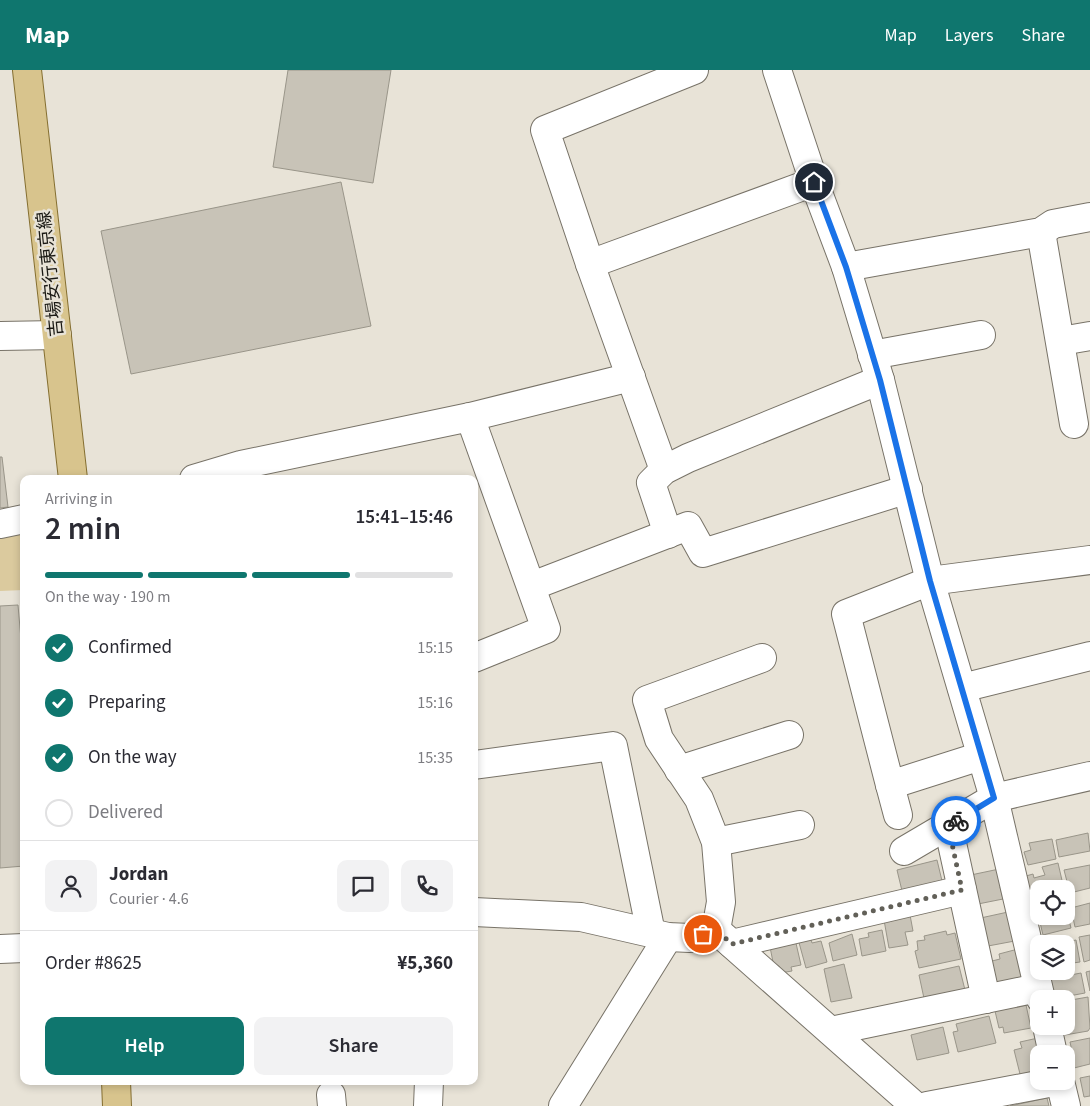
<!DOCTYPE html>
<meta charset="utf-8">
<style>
:root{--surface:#fff;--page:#f2f2f3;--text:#2b2b33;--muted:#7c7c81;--line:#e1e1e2;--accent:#0f766e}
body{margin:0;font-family:"Source Sans 3","Noto Sans JP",sans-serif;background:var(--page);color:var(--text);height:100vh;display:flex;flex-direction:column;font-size:19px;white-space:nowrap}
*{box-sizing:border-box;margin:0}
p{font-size:16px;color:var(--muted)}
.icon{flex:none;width:28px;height:28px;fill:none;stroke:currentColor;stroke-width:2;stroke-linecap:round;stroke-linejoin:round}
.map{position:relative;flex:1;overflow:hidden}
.drawer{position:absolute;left:20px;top:405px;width:458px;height:610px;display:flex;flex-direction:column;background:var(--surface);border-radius:10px;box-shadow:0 2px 8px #0003}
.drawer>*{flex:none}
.buttons{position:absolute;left:1030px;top:810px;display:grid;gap:10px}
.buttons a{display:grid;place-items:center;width:45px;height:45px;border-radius:10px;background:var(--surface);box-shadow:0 2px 8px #0003;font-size:25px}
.pin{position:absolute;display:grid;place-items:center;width:42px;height:42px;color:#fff;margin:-21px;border:2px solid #fff;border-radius:50%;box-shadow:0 1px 5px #0007}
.courier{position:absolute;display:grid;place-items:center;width:50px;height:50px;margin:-25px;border:4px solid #1a73e8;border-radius:50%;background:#fff;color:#222;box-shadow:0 1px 6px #0007}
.overview em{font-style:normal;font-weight:600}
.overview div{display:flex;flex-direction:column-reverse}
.overview{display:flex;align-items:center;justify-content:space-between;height:85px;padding:0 25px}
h1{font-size:32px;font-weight:600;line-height:38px}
.bar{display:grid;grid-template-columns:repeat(4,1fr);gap:8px 5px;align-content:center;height:60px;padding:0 25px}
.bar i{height:6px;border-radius:4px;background:var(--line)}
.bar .selected{background:var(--accent)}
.bar p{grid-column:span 4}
.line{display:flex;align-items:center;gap:12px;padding:0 25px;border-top:1px solid var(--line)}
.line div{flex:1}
.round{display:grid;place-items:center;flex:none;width:52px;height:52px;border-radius:10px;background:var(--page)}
ol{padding:0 25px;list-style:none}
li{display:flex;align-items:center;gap:15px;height:55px}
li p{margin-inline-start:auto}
li .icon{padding:5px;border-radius:50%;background:var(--accent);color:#fff;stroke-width:4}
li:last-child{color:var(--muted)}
li i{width:28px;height:28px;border:2px solid var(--line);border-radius:50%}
.cta{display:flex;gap:10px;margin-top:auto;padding:10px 25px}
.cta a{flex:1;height:58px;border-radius:10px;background:var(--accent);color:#fff;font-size:20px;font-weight:600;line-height:58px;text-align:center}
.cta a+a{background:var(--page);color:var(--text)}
header{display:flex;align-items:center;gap:30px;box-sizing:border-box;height:70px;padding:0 25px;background:var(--accent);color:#fff}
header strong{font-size:24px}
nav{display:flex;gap:28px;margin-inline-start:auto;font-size:18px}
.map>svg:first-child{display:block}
</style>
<header>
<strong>Map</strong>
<nav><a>Map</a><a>Layers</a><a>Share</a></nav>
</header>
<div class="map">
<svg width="1090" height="1036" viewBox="0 0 1090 1036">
<rect width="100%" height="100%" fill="#e8e3d7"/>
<path fill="#dbca9e" d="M20,464L24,467V520L0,521V468Z"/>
<g fill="#c8c3b7" stroke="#999589">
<path d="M288,0H391L373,113L273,97Z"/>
<path d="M341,112L371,256L131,304L101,161Z"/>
<path d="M0,387H2L8,437L0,438Z"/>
<path d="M18,535L24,604V796L0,798V536Z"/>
<path d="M1088,763L1090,781L1059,787L1056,770Z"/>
<path d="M1052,769L1056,789L1028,795L1024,782L1031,780L1029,773Z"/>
<path d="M937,790L943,815L903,825L897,800Z"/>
<path d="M1058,793L1064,819H1039V831L1033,832L1026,806L1033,804L1034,808L1045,805L1042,797Z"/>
<path d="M1090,795V818L1070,823L1064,800Z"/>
<path d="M1004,798L1008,815L1000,817L1003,829L973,835L966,806Z"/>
<path d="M1090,833V854L1075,857L1071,838Z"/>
<path d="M1066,838L1071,858L1043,865L1037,840H1039V846H1066Z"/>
<path d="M1008,842L1020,870L988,876L976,849Z"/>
<path d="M910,845L913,861L905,862L908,875L889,878L884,850Z"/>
<path d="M882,860L886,881L862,886L859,869L869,867L868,863Z"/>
<path d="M946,861L947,865L955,863L961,889L919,898L915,881L918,880L917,871L925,870L924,866Z"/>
<path d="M852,864L857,885L833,891L829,873Z"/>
<path d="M1090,865V890L1084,892L1079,867Z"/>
<path d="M810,866L812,873L821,871L827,892L806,898L798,869Z"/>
<path d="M795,869L801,895L791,897L792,901L780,903L779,896L774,897L769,872Z"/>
<path d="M1076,870L1080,892L1066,894V874H1057Z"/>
<path d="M1018,879L1026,908L995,916L988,892L1000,889L999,884Z"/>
<path d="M844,894L852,928L831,932L824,899Z"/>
<path d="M959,896L966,924L925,933L919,905Z"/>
<path d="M1090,901V921L1086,902Z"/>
<path d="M1081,903L1085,923L1053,929L1049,909Z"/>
<path d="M1088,927L1090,958L1088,961L1065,965L1063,956H1066V946L1070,945L1069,940L1073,939L1071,930Z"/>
<path d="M1026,935L1031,958L1004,963L1003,957L999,958L995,941Z"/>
<path d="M989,946L996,973L958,982L953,962L958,961L956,954Z"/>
<path d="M943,957L949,983L917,990L911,965Z"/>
<path d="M1038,968L1042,984L1038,986L1039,999L1031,1001L1032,1005L1021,1008L1014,980L1022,978L1020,972Z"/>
<path d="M1090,968V994L1070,999L1066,982L1072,981L1070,972Z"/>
<path d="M1090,1006V1026L1084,1027L1080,1008Z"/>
<path d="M1047,1028L1049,1036H1010Z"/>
</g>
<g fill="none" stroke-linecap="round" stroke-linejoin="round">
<defs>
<g id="minor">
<path d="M777,0L814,112L846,197L880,310L930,511L994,728L1041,929"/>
<path d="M1041,162L1074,354"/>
<path d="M590,194L814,112"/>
<path d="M846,197L1041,162L1053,154L1090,147"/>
<path d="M0,266L57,265"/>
<path d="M1061,271L1090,266"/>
<path d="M872,285L981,265"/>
<path d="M470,347L546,559L474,588"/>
<path d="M664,400L590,194L545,60L694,0"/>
<path d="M194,409L241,395L470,347L631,307"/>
<path d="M0,454L24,449"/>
<path d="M668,464L651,413L664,400L688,388L880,310"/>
<path d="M532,516L688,456L703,483L908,419"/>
<path d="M962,618L1090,586"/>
<path d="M981,686L890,715L846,544L930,511L1090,490"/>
<path d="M474,695L613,676L651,863"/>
<path d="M679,700L789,665"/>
<path d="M890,715L898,745"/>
<path d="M948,755L986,929"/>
<path d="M716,772L800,755"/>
<path d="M904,781L994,728L1090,706"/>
<path d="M474,842L581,847L668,867L690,868L716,860L915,1036"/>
<path d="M716,860L721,832L716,772L699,729L659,669L647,630L762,588"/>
<path d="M732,874L962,820"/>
<path d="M0,879L24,878"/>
<path d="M1047,956L1053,984"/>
<path d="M831,961L1038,918"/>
<path d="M1060,1011L1066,1036"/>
<path d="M331,1025L332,1036"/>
<path d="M428,1036L429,1011"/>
<path d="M563,1036L668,867"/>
<path d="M927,1036L1059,1011"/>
</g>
<g id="major">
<path d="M27,0L73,409"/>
<path d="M116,1011L117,1036"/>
</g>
</defs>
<use href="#minor" stroke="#787368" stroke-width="30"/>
<use href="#major" stroke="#856f31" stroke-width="30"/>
<use href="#minor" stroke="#fff" stroke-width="28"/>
<use href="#major" stroke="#d8c48d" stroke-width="28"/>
</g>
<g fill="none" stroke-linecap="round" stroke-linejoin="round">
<path stroke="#626058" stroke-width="5" stroke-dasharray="0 9" d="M703,864L716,860L732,874L962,820L948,755L956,751"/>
<path stroke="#1a73e8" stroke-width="6" d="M814,112L846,197L880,310L930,511L994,728L956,751"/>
</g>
<g text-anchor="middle" stroke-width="5" stroke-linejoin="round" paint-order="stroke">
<g font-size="18" fill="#1a1914" stroke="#e8e3d7">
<text transform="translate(50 204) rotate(-96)" y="6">吉場安行東京線</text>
</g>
</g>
</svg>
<div class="buttons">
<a><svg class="icon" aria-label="locate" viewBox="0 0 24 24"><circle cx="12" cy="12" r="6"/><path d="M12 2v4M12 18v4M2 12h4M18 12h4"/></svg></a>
<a><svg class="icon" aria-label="layers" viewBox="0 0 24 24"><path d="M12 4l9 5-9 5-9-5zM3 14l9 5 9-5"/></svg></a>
<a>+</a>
<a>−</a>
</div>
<div class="pin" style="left:703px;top:864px;background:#ea580c"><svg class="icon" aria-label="bag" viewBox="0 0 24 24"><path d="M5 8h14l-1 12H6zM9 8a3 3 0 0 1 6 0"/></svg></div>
<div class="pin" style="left:814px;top:112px;background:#1f2937"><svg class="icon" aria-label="home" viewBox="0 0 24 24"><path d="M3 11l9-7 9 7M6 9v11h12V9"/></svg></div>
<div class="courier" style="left:956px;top:751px"><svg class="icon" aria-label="bike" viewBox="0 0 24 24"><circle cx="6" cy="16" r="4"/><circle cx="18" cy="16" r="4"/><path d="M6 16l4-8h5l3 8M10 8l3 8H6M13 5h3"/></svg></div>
<section class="drawer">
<div class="overview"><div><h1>2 min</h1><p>Arriving in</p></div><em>15:41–15:46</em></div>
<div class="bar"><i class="selected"></i><i class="selected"></i><i class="selected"></i><i></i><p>On the way · 190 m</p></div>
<ol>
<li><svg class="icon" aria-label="check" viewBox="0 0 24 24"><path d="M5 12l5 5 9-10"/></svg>Confirmed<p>15:15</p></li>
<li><svg class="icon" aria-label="check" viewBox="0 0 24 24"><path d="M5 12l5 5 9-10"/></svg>Preparing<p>15:16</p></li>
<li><svg class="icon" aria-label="check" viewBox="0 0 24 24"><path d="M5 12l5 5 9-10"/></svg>On the way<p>15:35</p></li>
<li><i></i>Delivered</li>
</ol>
<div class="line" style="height:90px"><a class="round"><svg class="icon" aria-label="person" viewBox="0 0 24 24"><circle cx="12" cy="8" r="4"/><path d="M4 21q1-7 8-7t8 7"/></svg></a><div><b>Jordan</b><p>Courier · 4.6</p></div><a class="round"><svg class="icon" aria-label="chat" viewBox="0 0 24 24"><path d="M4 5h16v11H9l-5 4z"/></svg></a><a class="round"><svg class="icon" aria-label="phone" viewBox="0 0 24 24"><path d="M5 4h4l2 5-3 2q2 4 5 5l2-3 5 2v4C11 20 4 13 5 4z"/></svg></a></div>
<div class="line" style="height:65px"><div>Order #8625</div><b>¥5,360</b></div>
<div class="cta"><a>Help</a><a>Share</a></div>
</section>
</div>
